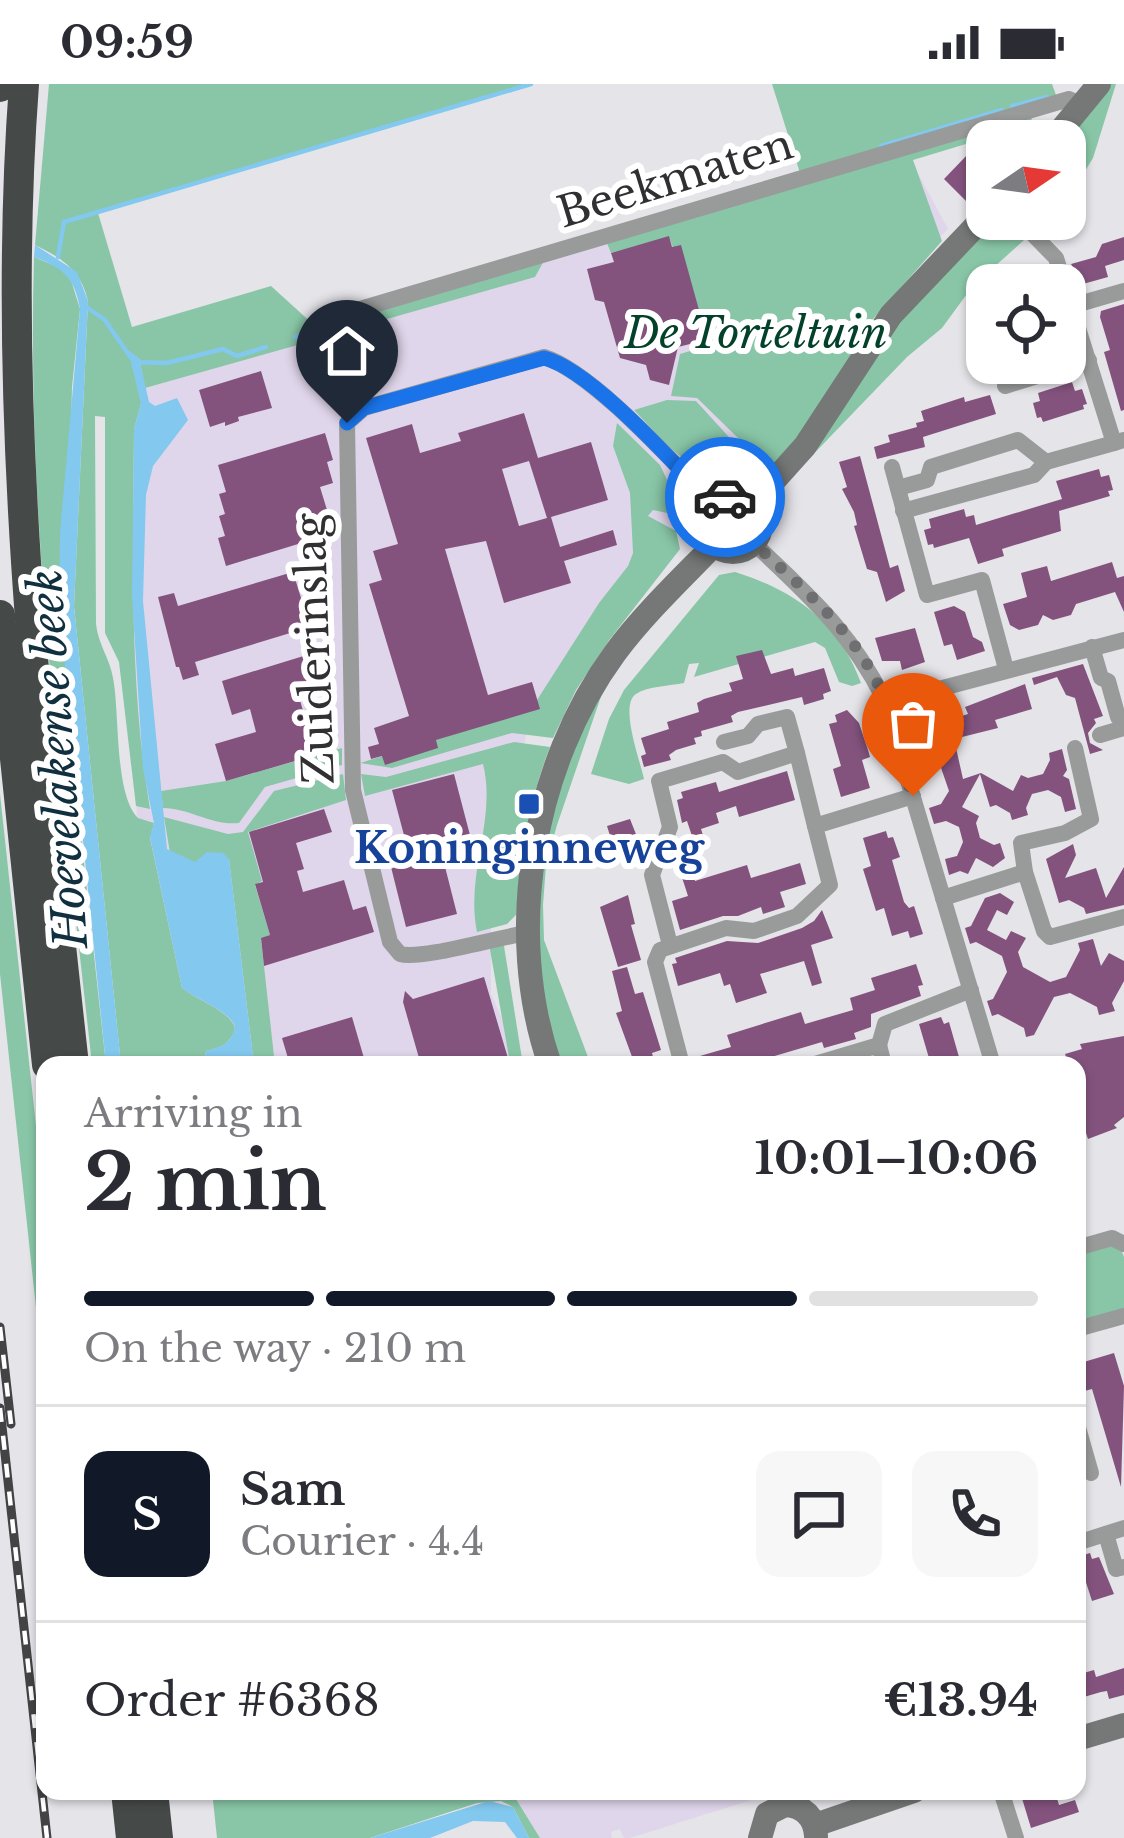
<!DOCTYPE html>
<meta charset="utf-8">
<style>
:root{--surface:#fff;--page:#f7f7f7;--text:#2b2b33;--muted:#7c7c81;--line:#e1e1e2;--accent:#111827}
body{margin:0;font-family:"Libre Baskerville",serif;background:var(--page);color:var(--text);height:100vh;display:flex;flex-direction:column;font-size:45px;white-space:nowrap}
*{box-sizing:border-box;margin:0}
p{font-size:39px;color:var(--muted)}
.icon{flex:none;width:66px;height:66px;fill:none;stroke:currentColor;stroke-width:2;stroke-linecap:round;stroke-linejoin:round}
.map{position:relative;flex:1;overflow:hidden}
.panel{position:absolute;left:36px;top:972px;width:1050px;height:744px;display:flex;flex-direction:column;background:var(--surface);border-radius:24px;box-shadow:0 3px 9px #0004}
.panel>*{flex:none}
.needle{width:78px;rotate:77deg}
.controls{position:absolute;left:966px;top:36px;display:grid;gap:24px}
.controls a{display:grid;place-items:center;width:120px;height:120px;border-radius:24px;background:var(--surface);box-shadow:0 3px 9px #0004;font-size:60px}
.pin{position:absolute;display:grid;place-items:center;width:102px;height:102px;color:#fff;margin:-123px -51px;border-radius:50% 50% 50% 0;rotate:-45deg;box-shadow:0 0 12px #0007}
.pin .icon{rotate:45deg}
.courier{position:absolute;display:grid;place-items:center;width:120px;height:120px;margin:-60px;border:9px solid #1a73e8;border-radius:50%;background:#fff;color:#222;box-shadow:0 3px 15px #0007}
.head em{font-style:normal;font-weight:700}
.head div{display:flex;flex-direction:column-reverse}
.head{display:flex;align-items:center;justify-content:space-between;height:204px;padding:0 48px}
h1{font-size:78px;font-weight:700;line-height:90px}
.bar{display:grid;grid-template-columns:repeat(4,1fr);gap:18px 12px;align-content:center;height:144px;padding:0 48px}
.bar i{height:15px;border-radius:9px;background:var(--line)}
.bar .active{background:var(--accent)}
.bar p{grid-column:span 4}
.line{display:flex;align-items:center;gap:30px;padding:0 48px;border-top:3px solid var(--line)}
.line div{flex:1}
.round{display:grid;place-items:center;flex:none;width:126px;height:126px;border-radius:24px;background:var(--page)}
.status{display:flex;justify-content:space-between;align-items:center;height:84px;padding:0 60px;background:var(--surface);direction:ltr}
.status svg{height:33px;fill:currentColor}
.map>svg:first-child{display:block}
</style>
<div class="status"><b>09:59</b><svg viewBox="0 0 49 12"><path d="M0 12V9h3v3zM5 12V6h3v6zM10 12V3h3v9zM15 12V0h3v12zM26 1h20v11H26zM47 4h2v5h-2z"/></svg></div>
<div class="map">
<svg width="1124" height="1754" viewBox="0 0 1124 1754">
<rect width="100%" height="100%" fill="#e5e4e9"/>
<g fill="#e0d6eb">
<path d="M905,65L948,145L888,204L756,369L637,487L527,647L491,805V910L523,981H140L131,304Z"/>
<path d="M511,1707H754L755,1710L748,1717L630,1754H624L620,1745L611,1748L612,1754H540Z"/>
</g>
<g fill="#89c6a7">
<path d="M49,0H532L98,129L132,243L271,202L315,242L338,236L345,242L344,248L145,304L139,274L141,320L134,345C133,472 129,600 150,725L136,722L119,578L105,549V333L95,332L96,540C98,560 110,575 113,594C120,629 114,710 138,734L154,739L150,754L182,904C198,917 227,925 235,943C232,959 221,964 206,967L203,981H121L74,522L88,217C81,186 62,174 35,161Z"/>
<path d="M772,0H1052L1056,11L800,89Z"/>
<path d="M1107,0H1116L1093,74L1065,120V58Z"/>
<path d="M1031,29L1032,40L913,76L942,157L866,243L820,328L771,386L697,314L671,312L680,270L700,264L696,252L704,244L669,153L611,169L606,157Z"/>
<path d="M988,135H1002L1024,156L972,203L942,244L907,273L802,382L878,259Z"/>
<path d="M34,173L60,184L70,193L80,225L72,303L65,605L106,981H92C63,713 26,443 34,173Z"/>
<path d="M545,175L535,193L359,243L356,231Z"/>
<path d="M667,316L696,317L738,363L733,371L737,375L744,370L761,387C739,381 733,386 713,385C681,384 654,346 634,326Z"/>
<path d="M617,339L660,381L678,419L672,430L653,426L648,432L676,447L680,465L610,555L576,606L553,654L512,649L392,684L360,679L530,627L599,519L628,482L633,469L630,409L613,362Z"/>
<path d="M735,488C796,507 839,539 861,599L852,602L839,598L825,564L815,558L694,593L699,579L689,580L684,599C670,602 648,602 636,610C619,621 640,676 644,695L629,700L591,690L609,635L624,606L719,491Z"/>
<path d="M608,592L557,741L546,781L543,821L544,856L591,981H556L540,915L537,803L560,690Z"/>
<path d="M514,658L550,663C528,718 521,773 516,831L507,840L477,848C465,789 497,736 483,680L365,712L361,690L386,693Z"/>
<path d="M342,664V681L265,703L239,739C212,742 189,724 163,724L161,707L226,697Z"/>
<path d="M343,690L346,716L248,748L262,797L255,801L270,851L261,855L275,981H254L229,775L195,779L170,769L164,733L228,750L243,748L274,707Z"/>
<path d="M0,710L45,1125V1307L0,890Z"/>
<path d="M489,860L504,862L523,981L510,979Z"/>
<path d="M1119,1160L1124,1173V1229L1077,1244V1166Z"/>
<path d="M212,1707H511L540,1754H529L513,1723L501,1717L477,1719L370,1754H217Z"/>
</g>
<g fill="#83c8ee">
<path d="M35,161L77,188L88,217L74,522L121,981H106L59,522L60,449L80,225C75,194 63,184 34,173Z"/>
<path d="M128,266L139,274L149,318L155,322L177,314L188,336L153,382L146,411L143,517L167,765L195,778L207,768L223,769L229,775L254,981H203L206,967C221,963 232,960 235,942C227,925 198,917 182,904L150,753L154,739L143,685L132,512L134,345L141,320Z"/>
<path d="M489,1717L513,1723L529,1754H517L505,1738L473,1737L430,1754H370Z"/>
</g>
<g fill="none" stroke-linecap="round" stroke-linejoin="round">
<g stroke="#83c8ee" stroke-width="4.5">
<path d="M1012,22L1047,13"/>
<path d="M881,62L1002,26"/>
<path d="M58,173L64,138L531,0"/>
<path d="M85,222L105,236L131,274"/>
<path d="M331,226L346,221"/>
<path d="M295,253L315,247"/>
<path d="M135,278L167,279L223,265L237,272L266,263"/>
</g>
</g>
<g fill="#83537e" fill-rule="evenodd">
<path d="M969,69L987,87V104L971,122L944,95Z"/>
<path d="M669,152L672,163L681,161L704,244L696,252L698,258L678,263L669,301L650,296L646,281L620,274L604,218L595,216L587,185L614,178L611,169Z"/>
<path d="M1124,153V176L1105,182L1108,193L1083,200L1071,180L1096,173L1102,160Z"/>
<path d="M1124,220V326L1121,327L1104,268L1110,266L1100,233L1101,227Z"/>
<path d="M261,287L272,324L238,333L239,337L225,342V338L210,343L199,306Z"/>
<path d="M1072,298L1075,307L1082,305L1087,320L1083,321L1084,325L1043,338L1041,333L1037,334L1033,319L1040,317L1038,309Z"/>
<path d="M990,311L996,330L923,353L925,363L877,375L874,363L890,358L888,351L917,343L916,339L924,337L921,327L964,313L965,318Z"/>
<path d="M524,329L538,374L591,358L608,416L551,433L560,463L613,446L617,461L564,477L571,499L504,519L486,457L445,465L488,611L532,598L540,625L436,656L438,664L385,681L382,672L371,675L368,663L379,660L374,644L409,632L369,500L382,496L373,467L398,460L366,354L412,340L420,369L461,357L458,349ZM529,377L547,434L519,442L502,385Z"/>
<path d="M325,349L333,376L327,378L333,399L320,403L334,449L226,482L218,454L225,452L219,432L225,430L219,410L226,408L218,381Z"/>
<path d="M860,372L890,484L898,481L905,507L886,518L877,488L867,485L854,442L857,441L854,428L842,405L847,403L839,378Z"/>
<path d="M1099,385L1101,393L1109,391L1113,406L1108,407L1110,412L1059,427L1061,447L1002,465L1004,472L978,480L969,454L934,464L933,460L928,461L924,446L931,444L929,435L964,425L966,433L974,431L976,441L1062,415L1056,397Z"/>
<path d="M1112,478L1117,494L1124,492V528L1115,508L1076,520L1071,531L1053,536L1043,531L1038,541L1019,546L1010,541L1003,520L1027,513L1021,489L1047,482L1051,497Z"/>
<path d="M293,488L310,543L195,578L199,591L183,596L179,583H176L158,513L174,509L178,522Z"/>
<path d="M954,522L965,528L973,553L982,558L985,567L957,576L952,560L944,562L934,528Z"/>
<path d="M915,544L925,578L902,586L900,577H882L875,554Z"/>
<path d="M762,566L771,590L793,584L795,592L824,584L831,607L823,610L824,615L804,621L802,613L738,628L731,632L733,638L701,647L702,652L694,654L696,660L676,666L669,671L671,676L644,683L641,672L646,670L641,654L669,645L667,638L699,628L697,619L704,615L732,607L729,599L743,595L736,572Z"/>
<path d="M310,570L321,607L299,613L316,671L226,697L215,660L256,648L250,625L232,631L222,597Z"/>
<path d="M1083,580L1103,632L1094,635L1096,639L1088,649L1090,659L1103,666L1090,670L1075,614L1066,611L1057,593L1034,601L1032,594Z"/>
<path d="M1025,600L1032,625L995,636L998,644L954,655L963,695L981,689L1013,707L1021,691L1028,694L1043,690L1050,676L1049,669L1062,665L1067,686L1063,692L1069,695L1076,725L1065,728L1061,713L1048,706L1032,710L1026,724L1028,731L1012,736L1010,729L996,721L990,723L980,690L962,723L979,732L976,739L980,754L994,761L1000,759L1005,774L993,783L976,774L968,790L960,787L949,791L945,775L957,772L963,758L959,743L946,737L934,740L929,724L941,720L949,707L927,643L968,630L965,623Z"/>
<path d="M847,626L859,639L868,666L870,673L862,676L870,704L841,713L833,685L841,682L829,640L837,638L835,631Z"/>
<path d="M787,687L795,716L739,733L736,722L716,729L719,739L701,745L706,761L696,764L687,737L682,739L677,716L683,714L681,708L716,698L719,708Z"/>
<path d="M454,690L471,755L440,763L457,830L406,843L389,775L409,770L392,706Z"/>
<path d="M324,725L332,748L296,759L304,785L297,787L303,808L344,796L353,826L366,822L374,848L264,882L261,854L270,851L255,800L263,798L249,748Z"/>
<path d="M630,735L645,773L633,781L628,767L616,771L607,742Z"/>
<path d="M886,747L888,754L893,753L900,773L892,776L904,818L909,824L914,822L923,850L910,854L908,847L892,852L884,824L876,827L863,785L871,782L863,754Z"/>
<path d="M1073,760L1076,771L1065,794L1096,784L1106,814L1124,783V821L1086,830L1084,824L1069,816L1059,819L1046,775Z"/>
<path d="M687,772L695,797L747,781L751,794L800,779L806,800L780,808L785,823L763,830L761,823L738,832H723L680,846L672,817L688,812L676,775Z"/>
<path d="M1000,809L1014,818L1007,831L997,826L987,846L1006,856L1011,847L1026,854L1018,868L1023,883L1050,898L1066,893L1080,866L1078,859L1093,855L1101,882L1109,869L1124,877V897L1112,919L1115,927L1099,931L1097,923L1070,909L1054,913L1034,951L1026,953L1024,944L998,930L992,932L987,917L993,915L1007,888L1002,872L976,858L970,860L965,844L971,842L985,814Z"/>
<path d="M628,811L635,840L631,841L641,876L618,883L600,823Z"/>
<path d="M822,826L833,854L811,861L822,899L812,902L804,877L760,890L767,909L736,919L730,900L724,902L720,889L678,902L672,880L677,879L675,874L727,857L758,859L802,844L814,837Z"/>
<path d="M916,880L923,901L918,902L921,912L871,930V943L854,949L856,955L824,964L822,958L744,981H694L693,974L731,963L727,951L801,928L805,940L853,926L850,914L875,906L871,894Z"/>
<path d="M627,883L635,910L643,908L661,966L652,969L655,981H635L616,929L622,927L612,887Z"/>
<path d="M484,893L510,981H421L403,918L405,907L413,915Z"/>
<path d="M352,933L366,981H290L282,954Z"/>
<path d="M941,933L944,940L949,938L959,973L946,977L947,981H931L919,940Z"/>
<path d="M1124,952V1033L1114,1041L1117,1044L1088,1055L1085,1046L1077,1048V981H1069L1065,970L1082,965L1080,960Z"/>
<path d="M1114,1269L1124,1302L1121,1403L1092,1305L1077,1309V1280Z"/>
<path d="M1090,1469L1092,1475L1099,1473L1114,1510L1092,1517L1082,1486L1077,1488V1473Z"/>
<path d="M1124,1584V1611L1109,1615L1107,1607L1101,1608L1077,1615L1080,1590L1094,1586L1096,1593Z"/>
<path d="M1040,1707L1042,1712L1055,1708L1059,1721L1075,1716L1079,1728L1031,1744L1021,1711Z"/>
</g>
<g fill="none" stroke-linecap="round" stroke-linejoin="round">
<g stroke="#999b9a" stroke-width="16">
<path d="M1018,135L1056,174L1114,359L1124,356"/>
<path d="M1072,222L1124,207"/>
<path d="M353,274L342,253L329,247L350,228L1069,15L1083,21"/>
<path d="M1005,302L1089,276"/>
<path d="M892,383L927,511L982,496L1006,585"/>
<path d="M898,404L927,396L931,383L1018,356L1046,378"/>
<path d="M903,427L1034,391L1046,378L1114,359"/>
<path d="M754,459C809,513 847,543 883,613L993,981"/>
<path d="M1092,563L1101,594L1108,597L1118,633"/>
<path d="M886,619L1124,556"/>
<path d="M1100,651L1124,644"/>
<path d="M1075,664L1091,735L1065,749L1021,759L1025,788L1044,847L1050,853L1124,833"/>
<path d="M797,669L815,742"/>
<path d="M943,814L1025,788"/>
<path d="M528,849C498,853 422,876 400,870L390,858L353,706L347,339L364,324L544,273C593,288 675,381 714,420"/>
<path d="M670,861L652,791L670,743L659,697L723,678L738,688L797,669L787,633L758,640L748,652L724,658"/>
<path d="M879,961L885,940L971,906"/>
<path d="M879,961L884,981"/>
<path d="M682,981L655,878L660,866L726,844L754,847L797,832L830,801L815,742L913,712"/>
<path d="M812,981L879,961"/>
<path d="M1077,1164L1112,1154L1124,1160"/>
<path d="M1077,1245L1124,1232"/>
<path d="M1077,1340L1091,1389"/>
<path d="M1106,1450L1116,1485L1124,1483"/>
<path d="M1077,1459L1124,1444"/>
<path d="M1001,1707L1016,1754"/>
</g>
<g stroke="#757876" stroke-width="24">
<path d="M1052,57L1099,0"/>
<circle cx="733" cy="440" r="28"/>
<path d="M753,420L805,362L891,231L987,130"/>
<path d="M550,981C504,849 532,682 615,569C643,531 681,495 714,461"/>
<path d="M1077,1655L1124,1641"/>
<path d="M815,1741L914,1707"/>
<path d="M760,1754L767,1730L785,1721C804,1722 815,1733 816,1752"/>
</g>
<g stroke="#454948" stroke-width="30">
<path d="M24,0C0,319 39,663 74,981"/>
<path d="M0,3V0"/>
<path d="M0,531L47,981"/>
<path d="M126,1707L131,1754"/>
<path d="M153,1707L158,1754"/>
</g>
<defs>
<g id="rail">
<path d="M0,1243L11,1340"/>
<path d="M0,1324L47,1754"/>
</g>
</defs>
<use href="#rail" stroke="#434345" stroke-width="9"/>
<use href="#rail" stroke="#fff" stroke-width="4.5" stroke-dasharray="14" stroke-linecap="butt"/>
</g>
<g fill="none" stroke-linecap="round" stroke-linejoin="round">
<path stroke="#6f6f72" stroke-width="12" stroke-dasharray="0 21.6" d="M725,413C744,410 758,420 761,439L754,459C804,506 863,553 886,620C896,650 902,682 913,712"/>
<path stroke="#1a73e8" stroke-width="15" d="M347,339L364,324L544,274C592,286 676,382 713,420L725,413"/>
</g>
<rect fill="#1a4fb4" stroke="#fff" stroke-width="4.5" x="517" y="708" width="24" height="24" rx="6"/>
<g text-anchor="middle" stroke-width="12" stroke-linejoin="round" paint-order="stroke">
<g font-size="42" fill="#303032" stroke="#fff">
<text transform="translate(675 94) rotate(-17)" y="15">Beekmaten</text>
<text transform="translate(314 565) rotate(-92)" y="15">Zuiderinslag</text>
</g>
<g font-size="42" font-style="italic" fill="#04412b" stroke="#fff">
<text x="756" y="264">De Torteltuin</text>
</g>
<g font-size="42" font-weight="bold" fill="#164399" stroke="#fff">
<text x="529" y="779">Koninginneweg</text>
</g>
<g font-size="45" font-style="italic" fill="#102f3f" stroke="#fff">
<text transform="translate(58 675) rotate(-94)" y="16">Hoevelakense beek</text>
</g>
</g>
</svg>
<div class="controls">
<a><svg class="needle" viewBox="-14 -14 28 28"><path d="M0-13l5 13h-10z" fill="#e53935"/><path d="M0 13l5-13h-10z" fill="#7c7c81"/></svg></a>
<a><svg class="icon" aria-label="locate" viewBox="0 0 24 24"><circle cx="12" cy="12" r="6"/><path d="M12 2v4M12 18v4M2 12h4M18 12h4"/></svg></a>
</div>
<div class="pin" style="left:913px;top:712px;background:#ea580c"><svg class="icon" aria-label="bag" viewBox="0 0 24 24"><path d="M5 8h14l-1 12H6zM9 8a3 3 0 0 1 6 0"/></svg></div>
<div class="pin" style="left:347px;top:339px;background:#1f2937"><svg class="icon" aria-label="home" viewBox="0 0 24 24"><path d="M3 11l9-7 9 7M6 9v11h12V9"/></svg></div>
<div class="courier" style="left:725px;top:413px"><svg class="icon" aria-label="car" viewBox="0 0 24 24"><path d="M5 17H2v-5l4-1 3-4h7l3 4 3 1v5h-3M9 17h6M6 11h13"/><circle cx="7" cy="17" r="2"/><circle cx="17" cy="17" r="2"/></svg></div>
<section class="panel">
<div class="head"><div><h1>2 min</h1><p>Arriving in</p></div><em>10:01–10:06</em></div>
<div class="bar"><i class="active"></i><i class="active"></i><i class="active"></i><i></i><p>On the way · 210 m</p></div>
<div class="line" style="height:216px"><b class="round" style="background:var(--accent);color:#fff">S</b><div><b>Sam</b><p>Courier · 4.4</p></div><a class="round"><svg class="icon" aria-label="chat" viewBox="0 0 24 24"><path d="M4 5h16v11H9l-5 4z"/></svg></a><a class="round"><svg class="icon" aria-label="phone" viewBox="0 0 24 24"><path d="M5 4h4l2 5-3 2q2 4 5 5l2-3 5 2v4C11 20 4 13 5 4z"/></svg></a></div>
<div class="line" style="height:156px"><div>Order #6368</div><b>€13.94</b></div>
</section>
</div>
